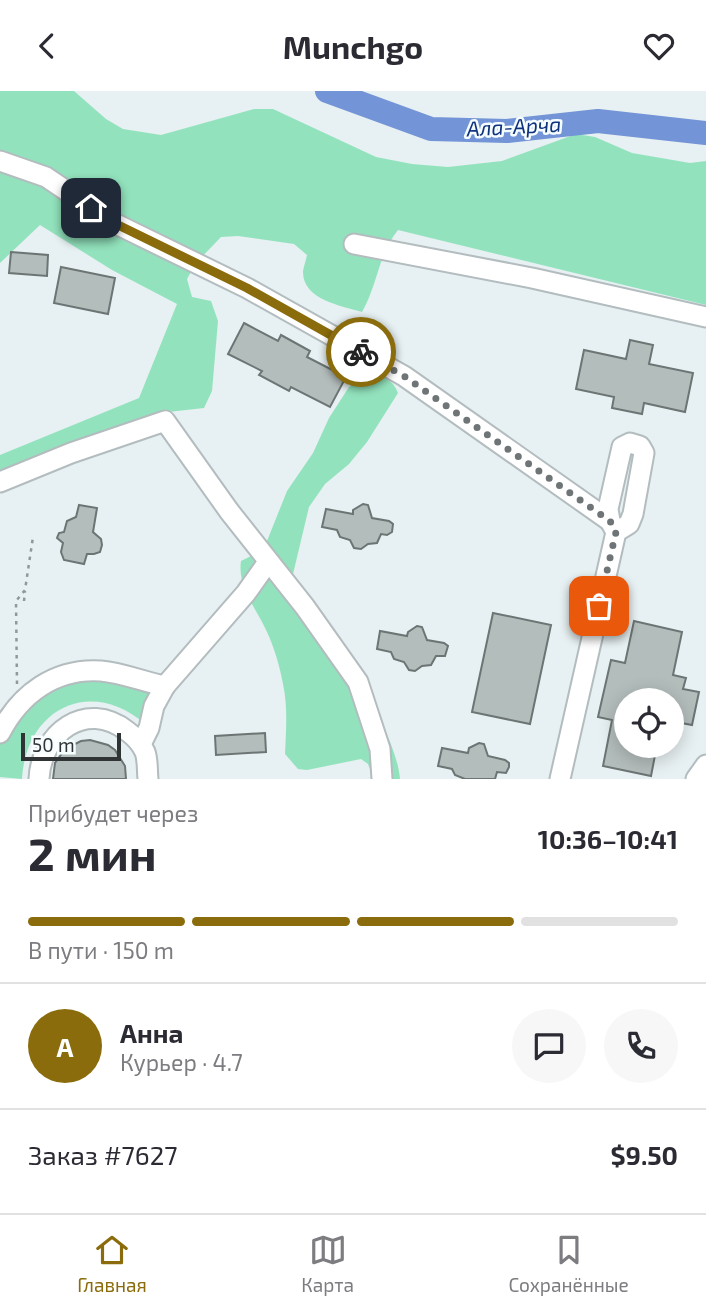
<!DOCTYPE html>
<html lang="ru">
<meta charset="utf-8">
<style>
:root{--surface:#fff;--page:#f7f7f7;--text:#2b2b33;--muted:#7c7c81;--line:#e1e1e2;--accent:#8b6c0c}
body{margin:0;font-family:"Exo 2",sans-serif;background:var(--page);color:var(--text);height:100vh;display:flex;flex-direction:column;font-size:26px;white-space:nowrap}
*{box-sizing:border-box;margin:0}
p{font-size:23px;color:var(--muted)}
.icon{flex:none;width:38px;height:38px;fill:none;stroke:currentColor;stroke-width:2;stroke-linecap:round;stroke-linejoin:round}
.map{position:relative;height:688px;overflow:hidden}
.sheet{display:flex;flex-direction:column;background:var(--surface);flex:1}
.sheet>*{flex:none}
.buttons{position:absolute;left:614px;top:597px;display:grid;gap:14px}
.buttons a{display:grid;place-items:center;width:70px;height:70px;border-radius:50%;background:var(--surface);box-shadow:0 4px 18px #0003;font-size:35px}
.scale{position:absolute;left:21px;bottom:18px;width:100px;box-sizing:border-box;padding-left:7px;border:4px solid #2f3333;border-top:0;font-size:19px;line-height:24px;white-space:nowrap;color:#2f3333;-webkit-text-stroke:5px #f6fdff;paint-order:stroke}
.pin{position:absolute;display:grid;place-items:center;width:60px;height:60px;color:#fff;margin:-30px;border-radius:14px;box-shadow:0 4px 10px #0006}
.courier{position:absolute;display:grid;place-items:center;width:70px;height:70px;margin:-35px;border:5px solid #8b6c0c;border-radius:50%;background:#fff;color:#222;box-shadow:0 2px 9px #0007}
.headline em{font-style:normal;font-weight:700}
.headline div{display:flex;flex-direction:column-reverse}
.headline{display:flex;align-items:center;justify-content:space-between;height:119px;padding:0 28px}
h1{font-size:46px;font-weight:700;line-height:52px}
.bar{display:grid;grid-template-columns:repeat(4,1fr);gap:10px 7px;align-content:center;height:84px;padding:0 28px}
.bar i{height:9px;border-radius:5px;background:var(--line)}
.bar .selected{background:var(--accent)}
.bar p{grid-column:span 4}
.line{display:flex;align-items:center;gap:18px;padding:0 28px;border-top:2px solid var(--line)}
.line div{flex:1}
.round{display:grid;place-items:center;flex:none;width:74px;height:74px;border-radius:37px;background:var(--page)}
header{display:flex;justify-content:space-between;align-items:center;height:91px;padding:0 28px;background:var(--surface);font-size:32px;font-weight:700}
.tabs{display:flex;justify-content:space-around;align-items:center;height:98px;border-top:2px solid var(--line);background:var(--surface);font-size:19px;color:var(--muted)}
.tabs a{display:grid;justify-items:center;gap:4px}
.tabs .selected{color:var(--accent)}
.map>svg:first-child{display:block}
</style>
<header><svg class="icon" aria-label="back" viewBox="0 0 24 24"><path d="M15 5l-7 7 7 7"/></svg>Munchgo<svg class="icon" aria-label="heart" viewBox="0 0 24 24"><path d="M12 20l-8-8c-3-5 5-10 8-4 3-6 11-1 8 4z"/></svg></header>
<div class="map">
<svg width="706" height="688" viewBox="0 0 706 688">
<rect width="100%" height="100%" fill="#e7f0f2"/>
<g fill="#92e3bd">
<path d="M0,0H74L106,28L123,38L161,44L254,18H273L376,66L412,73L448,76L502,70L576,43L595,46L632,62L690,72L706,70V214L398,139C378,164 378,193 362,221C342,215 302,209 303,180C304,175 306,169 307,164L294,153L238,145L221,146L196,172L187,188L192,206L211,210L218,230L212,300L204,317L159,322L0,384V364L139,307L177,213L112,179L40,134L0,172Z"/>
<path d="M362,284C379,283 392,286 398,302L367,351L349,373L325,393L309,416L293,483V492C325,541 395,631 400,688H374L368,673L361,668L307,679L298,678L285,663C286,640 288,616 283,593C280,576 274,556 267,541C257,518 237,497 241,470L259,461L265,455L287,400L313,362L329,327L349,296Z"/>
<path d="M76,585L153,597L145,633C91,586 26,617 22,688L0,686V652L3,643L21,615Z"/>
</g>
<g fill="none" stroke-linecap="round" stroke-linejoin="round">
<path stroke="#7394d6" stroke-width="24" d="M327,0L431,38L507,40L598,30L706,42"/>
</g>
<g fill="#b3bdbc" stroke="#6d7574" stroke-width="2">
<path d="M11,161L48,164L47,185L9,182Z"/>
<path d="M61,176L115,187L108,223L54,212Z"/>
<path d="M244,232L278,250L281,244L310,260L307,266L346,286L330,316L291,296L289,300L259,284L262,280L228,263Z"/>
<path d="M630,249L653,254L649,273L693,282L685,321L644,312L642,323L612,317L614,306L576,298L584,259L626,268Z"/>
<path d="M363,413L368,414L372,427L389,430L393,433L392,441L387,444L381,443L377,452L368,453L361,458L354,457L350,449L340,446L337,439L322,436L326,418L353,423V419Z"/>
<path d="M79,414L97,417L93,441L101,448L102,454L100,461L94,463H87L84,473L64,469L61,461L63,452L57,447L59,442L64,441L67,430L76,426Z"/>
<path d="M493,522L551,534L530,633L472,621Z"/>
<path d="M634,530L682,541L673,584L686,587L683,598L699,601L692,634L676,631L674,641L672,640V609H626V654H657L651,685L603,675L612,629L598,626L611,569L625,572Z"/>
<path d="M417,535L422,536L427,549L444,552L448,555L445,565H436L431,574L422,575L415,580L409,579L404,571L394,568L391,561L377,558L380,540L407,545L408,541Z"/>
<path d="M265,642L266,661L216,664L215,645Z"/>
<path d="M90,649L108,654L115,659L125,675L126,688H53L55,672L65,658L81,650Z"/>
<path d="M479,652L484,653L488,665L505,669L509,672V676L506,682L497,681L495,688H465L455,684L452,678L438,675L442,657L468,662L469,657Z"/>
</g>
<g fill="none" stroke-linecap="round" stroke-linejoin="round">
<defs>
<g id="minor">
<path d="M0,70L46,86L114,132L247,197L404,285L610,430"/>
<path d="M354,153L532,187L706,226"/>
<path d="M0,391L71,362L165,330L229,420L305,516L358,591L380,658L382,688"/>
<path d="M0,642C20,603 55,577 101,580C123,582 144,591 165,595"/>
<path d="M141,653L149,637L154,615L165,595L246,502L268,471"/>
<path d="M39,688C41,642 86,608 127,640C134,645 141,652 145,661C148,669 147,679 148,688"/>
<path d="M560,688L616,441L610,430L608,418L622,356L630,352L640,355L644,362L633,423L629,433L616,441"/>
<path d="M696,688L706,674"/>
</g>
</defs>
<use href="#minor" stroke="#b3bcbe" stroke-width="23"/>
<g stroke="#919899" stroke-width="2.5" stroke-dasharray="3.5 5" stroke-linecap="butt">
<path d="M24,510L25,500"/>
<path d="M17,593L16,510L25,499L33,446"/>
</g>
<use href="#minor" stroke="#fff" stroke-width="19"/>
</g>
<g fill="none" stroke-linecap="round" stroke-linejoin="round">
<path stroke="#6f7576" stroke-width="7" stroke-dasharray="0 12.6" d="M361,261L404,285L610,430L616,441L599,515"/>
<path stroke="#8b6c0c" stroke-width="9" d="M91,117L114,132L247,197L361,261"/>
</g>
<g text-anchor="middle" stroke-width="5" stroke-linejoin="round" paint-order="stroke">
<g font-size="21" font-style="italic" fill="#11337f" stroke="#f6fdff">
<text transform="translate(514 36) rotate(-3)" y="7">Ала-Арча</text>
</g>
</g>
</svg>
<div class="buttons">
<a><svg class="icon" aria-label="locate" viewBox="0 0 24 24"><circle cx="12" cy="12" r="6"/><path d="M12 2v4M12 18v4M2 12h4M18 12h4"/></svg></a>
</div>
<div class="scale">50 m</div>
<div class="pin" style="left:599px;top:515px;background:#ea580c"><svg class="icon" aria-label="bag" viewBox="0 0 24 24"><path d="M5 8h14l-1 12H6zM9 8a3 3 0 0 1 6 0"/></svg></div>
<div class="pin" style="left:91px;top:117px;background:#1f2937"><svg class="icon" aria-label="home" viewBox="0 0 24 24"><path d="M3 11l9-7 9 7M6 9v11h12V9"/></svg></div>
<div class="courier" style="left:361px;top:261px"><svg class="icon" aria-label="bike" viewBox="0 0 24 24"><circle cx="6" cy="16" r="4"/><circle cx="18" cy="16" r="4"/><path d="M6 16l4-8h5l3 8M10 8l3 8H6M13 5h3"/></svg></div>
</div>
<section class="sheet">
<div class="headline"><div><h1>2 мин</h1><p>Прибудет через</p></div><em>10:36–10:41</em></div>
<div class="bar"><i class="selected"></i><i class="selected"></i><i class="selected"></i><i></i><p>В пути · 150 m</p></div>
<div class="line" style="height:126px"><b class="round" style="background:var(--accent);color:#fff">А</b><div><b>Анна</b><p>Курьер · 4.7</p></div><a class="round"><svg class="icon" aria-label="chat" viewBox="0 0 24 24"><path d="M4 5h16v11H9l-5 4z"/></svg></a><a class="round"><svg class="icon" aria-label="phone" viewBox="0 0 24 24"><path d="M5 4h4l2 5-3 2q2 4 5 5l2-3 5 2v4C11 20 4 13 5 4z"/></svg></a></div>
<div class="line" style="height:91px"><div>Заказ #7627</div><b>$9.50</b></div>
</section>
<nav class="tabs">
<a class="selected"><svg class="icon" aria-label="home" viewBox="0 0 24 24"><path d="M3 11l9-7 9 7M6 9v11h12V9"/></svg>Главная</a>
<a><svg class="icon" aria-label="map" viewBox="0 0 24 24"><path d="M3 6l6-2 6 2 6-2v14l-6 2-6-2-6 2zM9 4v14M15 6v14"/></svg>Карта</a>
<a><svg class="icon" aria-label="saved" viewBox="0 0 24 24"><path d="M7 4h10v16l-5-4-5 4z"/></svg>Сохранённые</a>
</nav>
